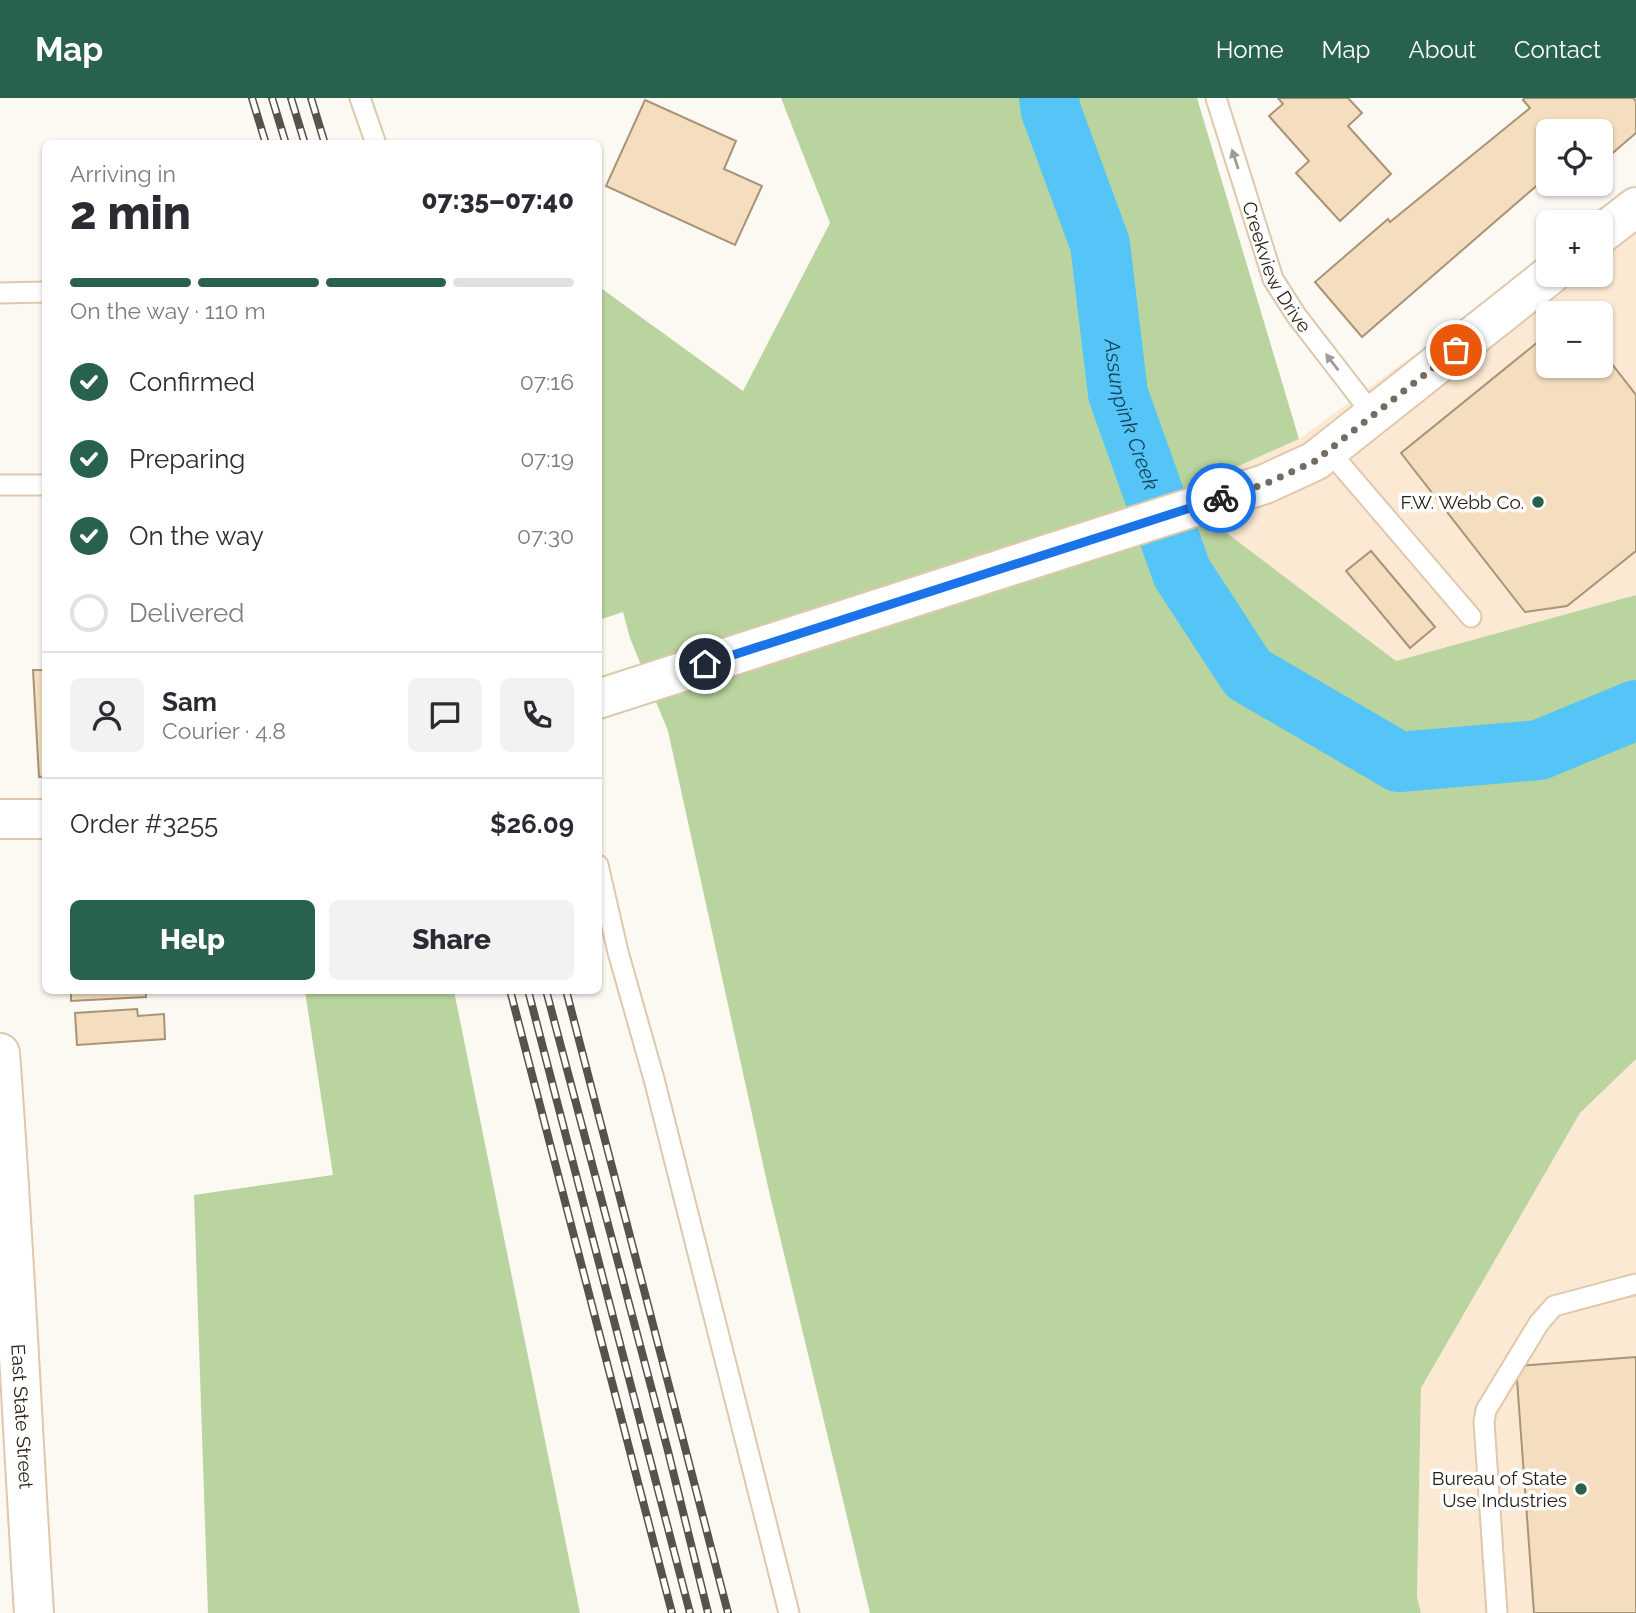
<!DOCTYPE html>
<meta charset="utf-8">
<style>
:root{--surface:#fff;--page:#f2f2f3;--text:#2b2b33;--muted:#7c7c81;--line:#e1e1e2;--accent:#28624c}
body{margin:0;font-family:Raleway,sans-serif;background:var(--page);color:var(--text);height:100vh;display:flex;flex-direction:column;font-size:26px;white-space:nowrap}
*{box-sizing:border-box;margin:0}
p{font-size:23px;color:var(--muted)}
.icon{flex:none;width:38px;height:38px;fill:none;stroke:currentColor;stroke-width:2;stroke-linecap:round;stroke-linejoin:round}
.map{position:relative;flex:1;overflow:hidden}
.sheet{position:absolute;left:42px;top:42px;width:560px;height:854px;display:flex;flex-direction:column;background:var(--surface);border-radius:10px;box-shadow:0 2px 5px #0004}
.sheet>*{flex:none}
.fabs{position:absolute;left:1536px;top:21px;display:grid;gap:14px}
.fabs a{display:grid;place-items:center;width:77px;height:77px;border-radius:10px;background:var(--surface);box-shadow:0 2px 5px #0004;font-size:35px}
.pin{position:absolute;display:grid;place-items:center;width:60px;height:60px;color:#fff;margin:-30px;border:4px solid #fff;border-radius:50%;box-shadow:0 2px 7px #0007}
.courier{position:absolute;display:grid;place-items:center;width:70px;height:70px;margin:-35px;border:5px solid #1a73e8;border-radius:50%;background:#fff;color:#222;box-shadow:0 2px 9px #0007}
.headline em{font-style:normal;font-weight:800}
.headline div{display:flex;flex-direction:column-reverse}
.headline{display:flex;align-items:center;justify-content:space-between;height:119px;padding:0 28px}
h1{font-size:46px;font-weight:800;line-height:52px}
.bar{display:grid;grid-template-columns:repeat(4,1fr);gap:10px 7px;align-content:center;height:84px;padding:0 28px}
.bar i{height:9px;border-radius:5px;background:var(--line)}
.bar .on{background:var(--accent)}
.bar p{grid-column:span 4}
.line{display:flex;align-items:center;gap:18px;padding:0 28px;border-top:2px solid var(--line)}
.line div{flex:1}
.round{display:grid;place-items:center;flex:none;width:74px;height:74px;border-radius:10px;background:var(--page)}
ol{padding:0 28px;list-style:none}
li{display:flex;align-items:center;gap:21px;height:77px}
li p{margin-inline-start:auto}
li .icon{padding:7px;border-radius:50%;background:var(--accent);color:#fff;stroke-width:4}
li:last-child{color:var(--muted)}
li i{width:38px;height:38px;border:4px solid var(--line);border-radius:50%}
.primary-button{display:flex;gap:14px;margin-top:auto;padding:14px 28px}
.primary-button a{flex:1;height:80px;border-radius:10px;background:var(--accent);color:#fff;font-size:28px;font-weight:800;line-height:80px;text-align:center}
.primary-button a+a{background:var(--page);color:var(--text)}
header{display:flex;align-items:center;gap:42px;box-sizing:border-box;height:98px;padding:0 35px;background:var(--accent);color:#fff}
header strong{font-size:33px}
nav{display:flex;gap:38px;margin-inline-start:auto;font-size:24px}
.map>svg:first-child{display:block}
</style>
<header>
<strong>Map</strong>
<nav><a>Home</a><a>Map</a><a>About</a><a>Contact</a></nav>
</header>
<div class="map">
<svg width="1636" height="1515" viewBox="0 0 1636 1515">
<rect width="100%" height="100%" fill="#fcf8f2"/>
<g fill="#fbe9d4" fill-rule="evenodd">
<path d="M1636,94V497L1396,563L1224,433L1231,406L1213,379L1299,341L1549,158V177H1601V124ZM1549,215H1601V268H1549Z"/>
<path d="M1636,961V1515H1421L1417,1499L1421,1290L1580,1015Z"/>
</g>
<g fill="#bad49f">
<path d="M781,0H1197L1299,341L1214,379L1231,406L1224,433L1396,563L1636,497V961L1580,1015L1421,1290L1417,1499L1421,1515H870L768,1089L668,633L630,540L623,514L599,522L598,188L743,293L830,125Z"/>
<path d="M305,893H454L580,1515H208L194,1097L333,1077Z"/>
</g>
<g fill="none" stroke-linecap="round" stroke-linejoin="round">
<path stroke="#55c5f7" stroke-width="60" id="s1" d="M1049,0L1051,13L1100,146L1118,296L1182,475L1248,576L1399,664L1539,652L1636,612"/>
</g>
<g fill="#f4debf" stroke="#a89477" stroke-width="2">
<path d="M1278,0H1348L1362,15L1348,28L1391,76L1340,123L1296,75L1309,63L1269,18L1283,6Z"/>
<path d="M1525,0H1633L1636,3V35L1601,65V33H1549V77L1362,239L1315,184L1388,121L1390,124L1530,10L1523,2Z"/>
<path d="M645,2L736,43L724,71L762,88L735,147L606,88Z"/>
<path d="M1549,235V268H1601V252L1636,297V453L1567,508L1525,514L1401,355Z"/>
<path d="M1371,453L1435,529L1410,550L1346,473Z"/>
<path d="M33,572H46V678L39,679Z"/>
<path d="M71,892H146V899L71,903Z"/>
<path d="M137,911L138,918L164,916L165,941L77,947L75,915Z"/>
<path d="M1636,1259V1515H1534L1516,1268Z"/>
</g>
<g fill="none" stroke-linecap="round" stroke-linejoin="round">
<defs>
<g id="service">
<path d="M360,0L376,46"/>
<path id="s2" d="M1216,0L1273,181L1296,217L1374,318"/>
<path d="M0,195L46,194"/>
<path d="M1329,353L1471,519"/>
<path d="M0,387H46"/>
<path d="M598,767L618,854L654,981L789,1515"/>
<path d="M1497,1515L1484,1324L1486,1312L1539,1225L1554,1208L1636,1186"/>
</g>
<g id="tertiary">
<path d="M1601,136L1636,109"/>
<path d="M598,601L1265,386L1315,363L1550,177"/>
<path d="M0,721H46"/>
<path id="s3" d="M0,955C14,1142 22,1328 34,1515"/>
</g>
</defs>
<use href="#service" stroke="#dfc8ab" stroke-width="23"/>
<use href="#tertiary" stroke="#dfc8ab" stroke-width="42"/>
<use href="#service" stroke="#fff" stroke-width="19"/>
<use href="#tertiary" stroke="#fff" stroke-width="38"/>
<defs>
<g id="rail">
<path d="M252,0L266,46"/>
<path d="M272,0L286,46"/>
<path d="M291,0L305,46"/>
<path d="M311,0L325,46"/>
<path d="M510,892L672,1515"/>
<path d="M528,892L690,1515"/>
<path d="M546,892L667,1349L708,1515"/>
<path d="M566,892L728,1515"/>
</g>
</defs>
<use href="#rail" stroke="#595248" stroke-width="8"/>
<use href="#rail" stroke="#fff" stroke-width="5" stroke-dasharray="16" stroke-linecap="butt"/>
</g>
<defs><path id="oneway-solid" d="M-6-.8H1V-3.2L6.5 0L1 3.2V.8H-6Z" transform="scale(1.75)"/></defs>
<g fill="#9f9b96">
<use href="#oneway-solid" transform="translate(1235 61) rotate(-108)"/>
<use href="#oneway-solid" transform="translate(1332 264) rotate(-128)"/>
</g>
<g fill="none" stroke-linecap="round" stroke-linejoin="round">
<path stroke="#736c62" stroke-width="7" stroke-dasharray="0 12.6" d="M1221,400L1265,386L1315,363L1456,252"/>
<path stroke="#1a73e8" stroke-width="9" d="M705,566L1221,400"/>
</g>
<g fill="#28624c" stroke="#fff" stroke-width="2.5">
<circle cx="1538" cy="404" r="7"/>
<circle cx="1581" cy="1391" r="7"/>
</g>
<g text-anchor="middle" stroke-width="7" stroke-linejoin="round" paint-order="stroke">
<g font-size="19" fill="#292015" stroke="#fff">
<text dy="7" stroke="none"><textPath href="#s2" startOffset="180">Creekview Drive</textPath></text>
<text dy="7" stroke="none"><textPath href="#s3" startOffset="364">East State Street</textPath></text>
</g>
<g font-size="19" fill="#292015" stroke="#fff" text-anchor="end">
<text x="1524" y="411">F.W. Webb Co.</text>
<text x="1567" y="1387">Bureau of State<tspan x="1567" dy="22">Use Industries</tspan></text>
</g>
<g font-size="21" font-style="italic" fill="#134358" stroke="#fff">
<text dy="7" stroke="none"><textPath href="#s1" startOffset="329">Assunpink Creek</textPath></text>
</g>
</g>
</svg>
<div class="fabs">
<a><svg class="icon" aria-label="locate" viewBox="0 0 24 24"><circle cx="12" cy="12" r="6"/><path d="M12 2v4M12 18v4M2 12h4M18 12h4"/></svg></a>
<a>+</a>
<a>−</a>
</div>
<div class="pin" style="left:1456px;top:252px;background:#ea580c"><svg class="icon" aria-label="bag" viewBox="0 0 24 24"><path d="M5 8h14l-1 12H6zM9 8a3 3 0 0 1 6 0"/></svg></div>
<div class="pin" style="left:705px;top:566px;background:#1f2937"><svg class="icon" aria-label="home" viewBox="0 0 24 24"><path d="M3 11l9-7 9 7M6 9v11h12V9"/></svg></div>
<div class="courier" style="left:1221px;top:400px"><svg class="icon" aria-label="bike" viewBox="0 0 24 24"><circle cx="6" cy="16" r="4"/><circle cx="18" cy="16" r="4"/><path d="M6 16l4-8h5l3 8M10 8l3 8H6M13 5h3"/></svg></div>
<section class="sheet">
<div class="headline"><div><h1>2 min</h1><p>Arriving in</p></div><em>07:35–07:40</em></div>
<div class="bar"><i class="on"></i><i class="on"></i><i class="on"></i><i></i><p>On the way · 110 m</p></div>
<ol>
<li><svg class="icon" aria-label="check" viewBox="0 0 24 24"><path d="M5 12l5 5 9-10"/></svg>Confirmed<p>07:16</p></li>
<li><svg class="icon" aria-label="check" viewBox="0 0 24 24"><path d="M5 12l5 5 9-10"/></svg>Preparing<p>07:19</p></li>
<li><svg class="icon" aria-label="check" viewBox="0 0 24 24"><path d="M5 12l5 5 9-10"/></svg>On the way<p>07:30</p></li>
<li><i></i>Delivered</li>
</ol>
<div class="line" style="height:126px"><a class="round"><svg class="icon" aria-label="person" viewBox="0 0 24 24"><circle cx="12" cy="8" r="4"/><path d="M4 21q1-7 8-7t8 7"/></svg></a><div><b>Sam</b><p>Courier · 4.8</p></div><a class="round"><svg class="icon" aria-label="chat" viewBox="0 0 24 24"><path d="M4 5h16v11H9l-5 4z"/></svg></a><a class="round"><svg class="icon" aria-label="phone" viewBox="0 0 24 24"><path d="M5 4h4l2 5-3 2q2 4 5 5l2-3 5 2v4C11 20 4 13 5 4z"/></svg></a></div>
<div class="line" style="height:91px"><div>Order #3255</div><b>$26.09</b></div>
<div class="primary-button"><a>Help</a><a>Share</a></div>
</section>
</div>
